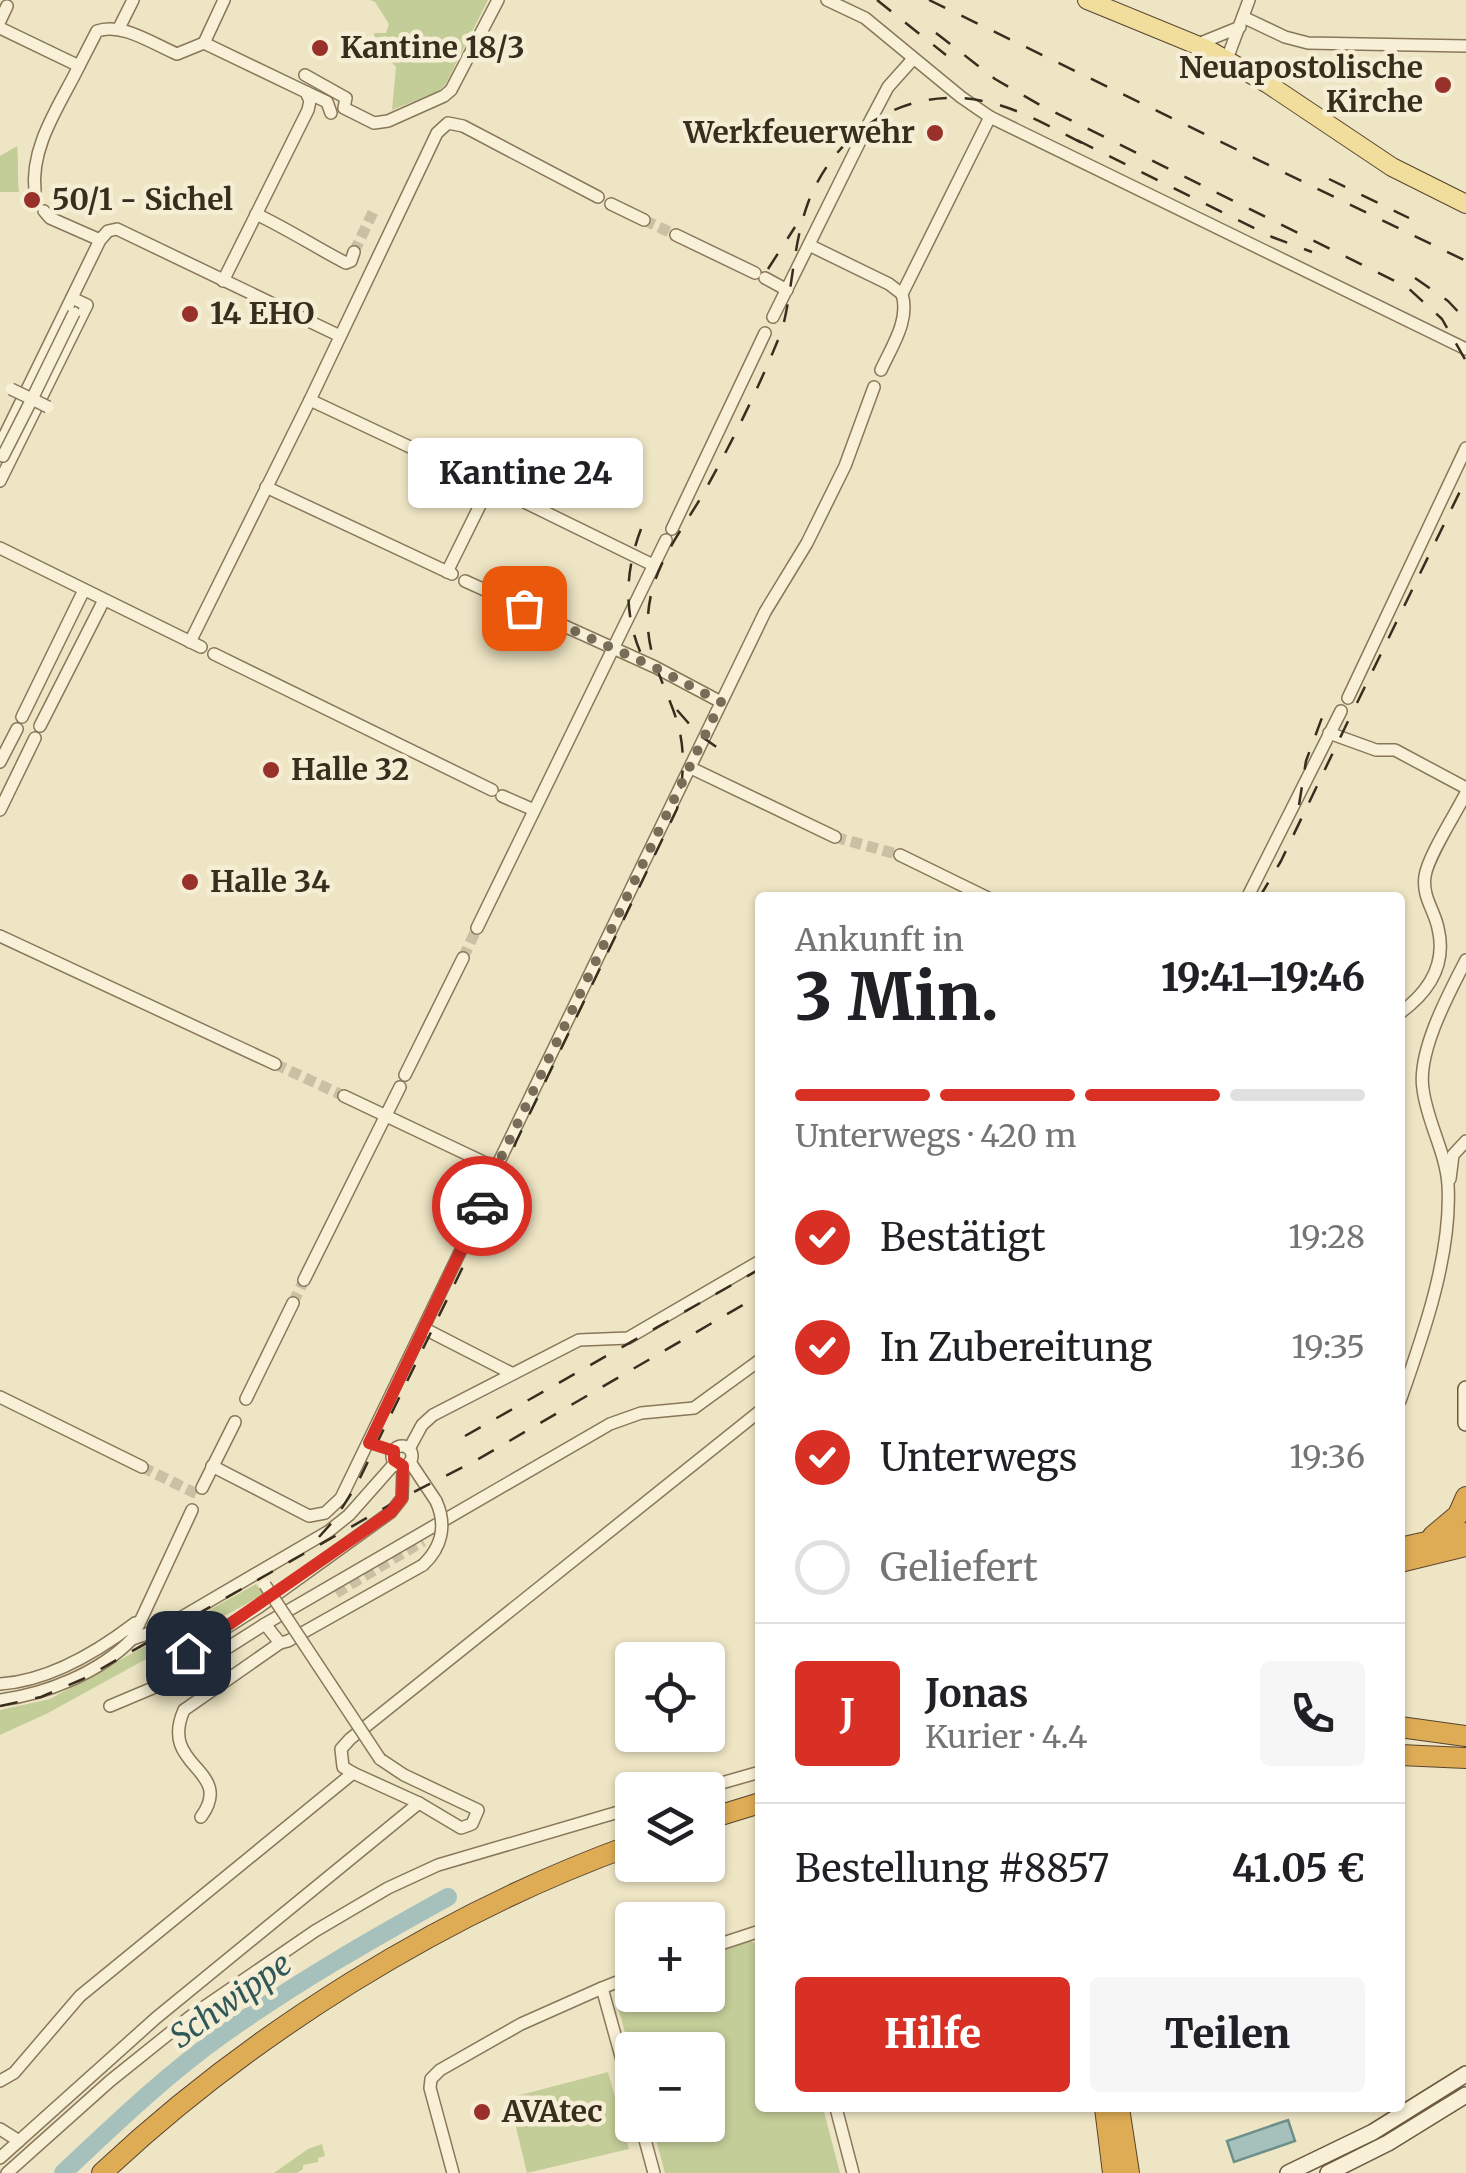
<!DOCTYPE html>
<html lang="de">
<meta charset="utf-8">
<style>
:root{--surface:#fff;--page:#f6f6f6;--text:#202124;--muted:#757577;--line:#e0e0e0;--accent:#d93025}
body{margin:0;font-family:Merriweather,serif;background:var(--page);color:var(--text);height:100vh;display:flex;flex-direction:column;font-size:38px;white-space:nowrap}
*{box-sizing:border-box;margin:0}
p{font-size:32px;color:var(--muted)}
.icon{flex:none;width:55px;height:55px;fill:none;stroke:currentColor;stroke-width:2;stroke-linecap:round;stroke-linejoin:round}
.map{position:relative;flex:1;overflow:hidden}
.side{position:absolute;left:755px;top:892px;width:650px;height:1220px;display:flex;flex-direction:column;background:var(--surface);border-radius:10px;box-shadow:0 2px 8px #0004}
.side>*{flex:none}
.buttons{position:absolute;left:615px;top:1642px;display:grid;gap:20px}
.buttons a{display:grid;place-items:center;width:110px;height:110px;border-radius:10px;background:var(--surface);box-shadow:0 2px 8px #0004;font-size:50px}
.pin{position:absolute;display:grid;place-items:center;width:85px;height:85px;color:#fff;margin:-42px;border-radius:20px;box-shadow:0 5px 15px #0006}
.courier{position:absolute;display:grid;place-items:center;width:100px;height:100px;margin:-50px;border:8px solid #d93025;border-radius:50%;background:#fff;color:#222;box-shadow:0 2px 12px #0007}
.bubble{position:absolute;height:70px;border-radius:10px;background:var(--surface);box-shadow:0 2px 8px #0004;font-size:32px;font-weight:800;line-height:70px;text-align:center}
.overview em{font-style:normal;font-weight:800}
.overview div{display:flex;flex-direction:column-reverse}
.overview{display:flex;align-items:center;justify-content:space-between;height:170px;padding:0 40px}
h1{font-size:65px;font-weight:800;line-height:75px}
.bar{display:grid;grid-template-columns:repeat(4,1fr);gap:15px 10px;align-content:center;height:120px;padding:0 40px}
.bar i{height:12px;border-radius:8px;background:var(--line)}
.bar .on{background:var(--accent)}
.bar p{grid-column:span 4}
.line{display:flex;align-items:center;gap:25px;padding:0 40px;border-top:2px solid var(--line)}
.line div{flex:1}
.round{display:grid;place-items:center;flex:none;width:105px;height:105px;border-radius:10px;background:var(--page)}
ol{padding:0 40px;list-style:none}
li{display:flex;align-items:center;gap:30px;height:110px}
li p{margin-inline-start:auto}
li .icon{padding:10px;border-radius:50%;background:var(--accent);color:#fff;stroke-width:4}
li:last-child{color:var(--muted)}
li i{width:55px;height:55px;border:5px solid var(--line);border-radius:50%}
.cta{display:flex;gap:20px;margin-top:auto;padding:20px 40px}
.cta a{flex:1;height:115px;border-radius:10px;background:var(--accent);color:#fff;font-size:40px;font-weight:800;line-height:115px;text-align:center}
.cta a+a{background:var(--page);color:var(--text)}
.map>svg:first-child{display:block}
</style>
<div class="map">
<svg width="1466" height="2173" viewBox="0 0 1466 2173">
<rect width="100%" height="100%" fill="#eee5c4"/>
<g fill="#c3cd98">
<path d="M370,0H488L445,85L437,92L392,110L396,67L376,47L374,33H386L389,24L375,2Z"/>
<path d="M17,146C19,163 17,176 19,192H0V156Z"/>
<path d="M256,1584L264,1594L48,1713L0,1735V1710L50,1699Z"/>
<path d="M747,1940L760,1945V2108H823L840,2173H665L652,2125H708V2050H632V2059L618,2007L632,1984V1995H708V1955Z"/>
<path d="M608,2072L629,2149L527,2173L509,2098Z"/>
<path d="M322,2144L325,2156L318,2158V2162L303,2165V2169L297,2173H274L308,2149Z"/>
</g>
<path fill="#a6c1bb" stroke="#6d908a" stroke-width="2.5" d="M1288,2120L1295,2141L1234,2162L1227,2141Z"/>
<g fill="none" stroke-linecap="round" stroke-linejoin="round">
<path stroke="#a6c1bb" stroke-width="18" d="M63,2173C115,2124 167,2074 225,2033C297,1982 372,1939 448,1897"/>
<g stroke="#cac0a3" stroke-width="11" stroke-dasharray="11 5.5" stroke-linecap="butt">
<path d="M644,220L676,235"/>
<path d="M354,252L374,210"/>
<path d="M835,837L900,855"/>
<path d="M463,958L477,928"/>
<path d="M275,1064L344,1096"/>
<path d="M293,1303L304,1280"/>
<path d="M142,1467L199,1495"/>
<path d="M336,1593L423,1541"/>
</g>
<defs>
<g id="minor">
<path d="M827,0L865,18L961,97L990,117L1466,349"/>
<path d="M1243,17L1285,37L1308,43L1466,46"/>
<path d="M0,21L7,6"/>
<path d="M0,28L79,66L97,31C122,22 153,44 177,54L204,43L306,92L310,101L308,110L223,281"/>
<path d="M119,28L133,0"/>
<path d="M204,43L224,0"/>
<path d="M1198,44L1240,27"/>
<path d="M1227,59L1249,0"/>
<path d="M305,75L346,98L344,108L374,123L388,121L444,96L451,90L498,0"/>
<path d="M306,92L327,102L331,113"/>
<path d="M35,191C30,146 60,105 79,66"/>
<path d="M611,204L644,220"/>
<path d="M44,211L50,218L100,240"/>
<path d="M256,214C288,229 315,247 346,263L351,261L354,252"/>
<path d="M676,235L755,273"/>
<path d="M809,245L889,284L902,294"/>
<path d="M765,278L787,290"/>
<path d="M773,317L869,123L888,87L913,59"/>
<path d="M881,370C892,346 910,320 902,294L990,117"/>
<path d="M310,400L495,487"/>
<path d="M0,445L100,240L108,231L117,229L340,336"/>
<path d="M0,481L87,305L72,298"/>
<path d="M266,487L452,574"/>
<path d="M508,494L653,565"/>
<path d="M672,529L765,333"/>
<path d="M0,548L201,647"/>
<path d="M447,572L490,485"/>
<path d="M465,581L655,667L721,702"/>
<path d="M190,642L310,400L437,133L448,123L463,126L598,197"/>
<path d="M214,654L492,790"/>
<path d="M1348,698L1466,448"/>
<path d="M22,717L84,590"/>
<path d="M40,726L104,600"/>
<path d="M1329,733L1376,750H1395L1466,788"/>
<path d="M0,762L17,729"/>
<path d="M691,768L835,837"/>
<path d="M502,796L534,810"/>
<path d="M0,810L35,738"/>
<path d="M900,855L988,898"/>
<path d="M1247,898L1341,711"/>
<path d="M477,928L666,540"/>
<path d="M0,936L275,1064"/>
<path d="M1400,1013C1429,992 1447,965 1438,928C1434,909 1422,897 1425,876C1428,856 1456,813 1466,793"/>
<path d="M405,1075L463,958"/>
<path d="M344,1096L496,1168"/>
<path d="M1450,1179L1453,1155L1466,1141"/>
<path d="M304,1280L400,1087"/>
<path d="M425,1329L511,1373"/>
<path d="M0,1397L142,1467"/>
<path d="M246,1399L293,1303"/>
<path d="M1400,1401C1423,1336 1452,1254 1448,1185C1446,1152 1427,1122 1423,1089C1417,1052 1449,993 1466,960"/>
<circle cx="402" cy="1456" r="10"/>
<path d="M409,1449L422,1425L433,1415L579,1340L628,1338L760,1261"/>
<path d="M410,1462L436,1501"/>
<path d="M212,1466L309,1516L325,1513L341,1498L490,1190L496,1168L765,612L807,543L845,466L874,387"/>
<path d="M202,1488L235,1422"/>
<path d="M265,1624L280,1643L288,1641L423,1565"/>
<path d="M132,1639L153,1632L182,1617L329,1531L349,1515L395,1463"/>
<path d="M153,1674L259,1607L391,1512L402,1498L403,1466"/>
<path d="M0,1684C48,1681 97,1652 135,1623"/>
<path d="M0,1700C46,1694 99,1673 132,1639L192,1510"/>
<path d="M110,1706L186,1674L265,1624L610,1424L641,1413L694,1408L760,1360"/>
<path d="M380,1759L404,1775L478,1810L472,1824L461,1828L419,1803L353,1773L343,1767L341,1749L350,1739L760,1411"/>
<path d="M697,1790L760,1772"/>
<path d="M201,1817C236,1769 158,1768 184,1710L280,1643"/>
<path d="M708,1948L760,1931"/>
<path d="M602,1988L632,1976"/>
<path d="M0,2081L14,2073L80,1996L353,1773"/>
<path d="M836,2108L853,2173"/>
<path d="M641,2125L654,2173"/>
<path d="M0,2129L19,2141"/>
<path d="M0,2158L156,2018L419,1803"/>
<path d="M7,2173L110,2081L191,2016L315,1931L388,1888L438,1865L632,1808"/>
<path d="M453,2173L430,2088L431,2079L440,2070L521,2024L602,1988L632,2096"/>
</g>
<g id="secondary">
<path d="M1466,1389V1423"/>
<path d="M1288,2173L1373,2132L1466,2074"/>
<path d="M1328,2173L1388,2143L1466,2095"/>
</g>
<path id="primary" d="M1087,0L1209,50L1268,84L1392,167L1466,204"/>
<g id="motorway">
<path d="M1433,1536L1458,1515L1466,1497"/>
<path d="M1400,1548L1466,1533"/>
<path d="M1400,1562L1466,1546"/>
<path d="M1400,1727L1466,1736"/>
<path d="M1400,1755L1466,1758"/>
<path d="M708,1819L760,1803"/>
<path d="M1105,2108L1113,2173"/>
<path d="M1119,2108L1129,2173"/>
<path d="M102,2173C250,2034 441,1914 632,1845"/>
</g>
</defs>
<use href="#minor" stroke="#89775a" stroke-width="14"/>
<use href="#secondary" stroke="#6b583d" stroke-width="18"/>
<use href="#primary" stroke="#57442f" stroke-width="20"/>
<use href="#motorway" stroke="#57442f" stroke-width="22"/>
<use href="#minor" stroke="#f9f1d7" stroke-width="11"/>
<use href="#secondary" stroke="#f9f1d7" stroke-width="15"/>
<use href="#primary" stroke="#f1dd9c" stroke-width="18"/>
<use href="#motorway" stroke="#deac55" stroke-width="20"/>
<g stroke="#392d1e" stroke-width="2.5" stroke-dasharray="18 18" stroke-linecap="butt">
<path d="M877,0L946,55"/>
<path d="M929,0L1466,261"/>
<path d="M936,33L995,79L1040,105L1407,287L1442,319L1466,361"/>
<path d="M1077,140L1272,237L1312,252"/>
<path d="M1329,179L1409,218"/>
<path d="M768,269L795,227"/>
<path d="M1415,278L1448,301L1466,320"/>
<path d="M784,322C793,283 794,241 808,203C835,131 906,85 983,101C1020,108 1055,130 1088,146"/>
<path d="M641,529C625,571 623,614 642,656"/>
<path d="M1357,703L1466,479"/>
<path d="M677,710L698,734L728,755"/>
<path d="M1299,805L1306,761L1327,704"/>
<path d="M1259,898L1281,861L1351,715"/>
<path d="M488,1214L516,1142L677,809C684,778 686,748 676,718C664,682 646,655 648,616C651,564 685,528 708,485C734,438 758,389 778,340"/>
<path d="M465,1436L760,1269"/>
<path d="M319,1537L335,1519L356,1486L495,1201"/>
<path d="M0,1706L41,1697L83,1679L402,1498L475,1461L760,1295"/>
</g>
<defs>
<g id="minor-bridge">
<path d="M11,389L32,399L74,313"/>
<path d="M0,455L3,456L32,399L48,407"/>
<path d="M423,1565C442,1547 447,1525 436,1501"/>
<path d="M265,1585L380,1759"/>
</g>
</defs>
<use href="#minor-bridge" stroke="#89775a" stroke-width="14" stroke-linecap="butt"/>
<use href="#minor-bridge" stroke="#f9f1d7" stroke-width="11"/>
</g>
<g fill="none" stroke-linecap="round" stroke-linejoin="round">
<path stroke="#786d58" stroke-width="10" stroke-dasharray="0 18" d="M482,1206L496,1168L721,702L654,667L524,608"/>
<path stroke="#d93025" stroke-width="12" d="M188,1653L391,1512L402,1498L403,1466L394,1460V1451L369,1443L482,1206"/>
</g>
<g fill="#98312a" stroke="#f6eed4" stroke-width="4">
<circle cx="320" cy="48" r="10"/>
<circle cx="1443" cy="85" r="10"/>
<circle cx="935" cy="133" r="10"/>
<circle cx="32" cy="200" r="10"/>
<circle cx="190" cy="314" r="10"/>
<circle cx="271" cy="770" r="10"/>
<circle cx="190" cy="882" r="10"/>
<circle cx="482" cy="2112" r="10"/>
</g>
<g text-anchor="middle" stroke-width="9" stroke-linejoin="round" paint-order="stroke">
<g font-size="30" font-weight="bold" fill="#392d1e" stroke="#f6eed4" text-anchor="start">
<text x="340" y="58">Kantine 18/3</text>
<text x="1423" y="78" text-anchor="end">Neuapostolische<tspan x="1423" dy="34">Kirche</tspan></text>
<text x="915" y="143" text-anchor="end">Werkfeuerwehr</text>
<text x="52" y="210">50/1 - Sichel</text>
<text x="210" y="324">14 EHO</text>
<text x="291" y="780">Halle 32</text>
<text x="210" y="892">Halle 34</text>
<text x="502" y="2122">AVAtec</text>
</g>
<g font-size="32" font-style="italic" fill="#2e5859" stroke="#f6eed4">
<text transform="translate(231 2000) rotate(-35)" y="11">Schwippe</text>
</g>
</g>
</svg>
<div class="buttons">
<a><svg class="icon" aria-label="locate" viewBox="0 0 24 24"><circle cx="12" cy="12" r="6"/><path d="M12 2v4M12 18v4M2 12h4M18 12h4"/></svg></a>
<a><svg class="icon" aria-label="layers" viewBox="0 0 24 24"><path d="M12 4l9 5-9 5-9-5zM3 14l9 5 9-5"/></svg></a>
<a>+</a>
<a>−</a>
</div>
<div class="pin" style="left:524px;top:608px;background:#ea580c"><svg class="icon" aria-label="bag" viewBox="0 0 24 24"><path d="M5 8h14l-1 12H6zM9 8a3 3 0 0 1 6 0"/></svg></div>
<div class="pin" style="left:188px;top:1653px;background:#1f2937"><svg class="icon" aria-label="home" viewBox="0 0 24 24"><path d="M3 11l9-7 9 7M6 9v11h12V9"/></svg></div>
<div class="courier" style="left:482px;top:1206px"><svg class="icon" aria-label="car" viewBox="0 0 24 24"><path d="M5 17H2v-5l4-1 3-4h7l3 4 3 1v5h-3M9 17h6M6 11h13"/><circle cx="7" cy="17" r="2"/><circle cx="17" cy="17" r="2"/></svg></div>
<div class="bubble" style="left:408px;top:438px;width:235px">Kantine 24</div>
<section class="side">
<div class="overview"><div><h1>3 Min.</h1><p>Ankunft in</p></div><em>19:41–19:46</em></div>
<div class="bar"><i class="on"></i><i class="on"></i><i class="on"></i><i></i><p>Unterwegs · 420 m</p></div>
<ol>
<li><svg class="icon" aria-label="check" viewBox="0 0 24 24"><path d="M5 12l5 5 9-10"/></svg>Bestätigt<p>19:28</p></li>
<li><svg class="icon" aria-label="check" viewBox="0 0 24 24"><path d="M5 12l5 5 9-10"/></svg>In Zubereitung<p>19:35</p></li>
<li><svg class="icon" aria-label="check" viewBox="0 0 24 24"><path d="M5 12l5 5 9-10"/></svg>Unterwegs<p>19:36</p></li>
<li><i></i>Geliefert</li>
</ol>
<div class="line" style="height:180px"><b class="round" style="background:var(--accent);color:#fff">J</b><div><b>Jonas</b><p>Kurier · 4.4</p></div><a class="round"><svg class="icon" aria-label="phone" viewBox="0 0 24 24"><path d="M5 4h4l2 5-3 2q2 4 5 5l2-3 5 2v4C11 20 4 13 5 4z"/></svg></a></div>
<div class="line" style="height:130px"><div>Bestellung #8857</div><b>41.05 €</b></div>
<div class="cta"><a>Hilfe</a><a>Teilen</a></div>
</section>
</div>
